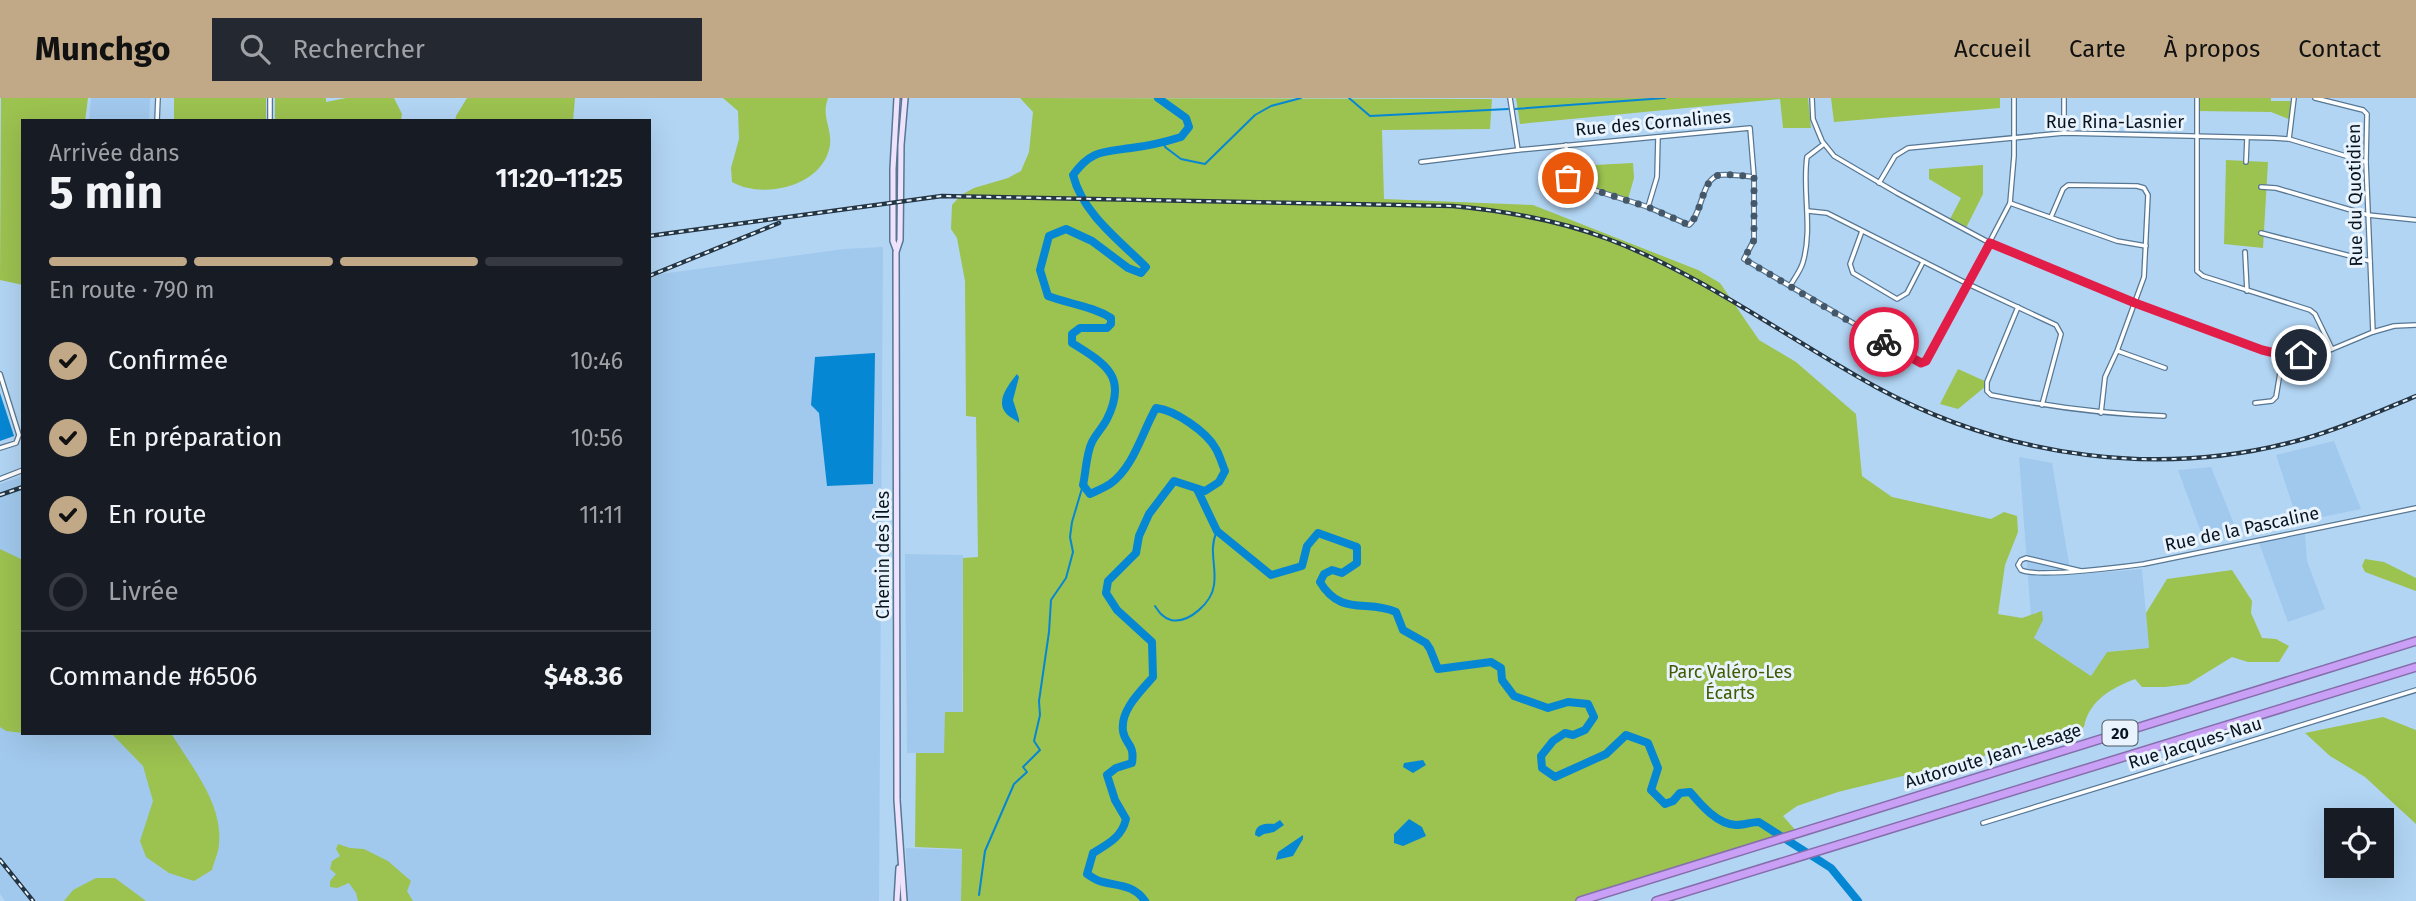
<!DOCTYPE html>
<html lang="fr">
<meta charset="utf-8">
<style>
:root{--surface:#171b24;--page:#242831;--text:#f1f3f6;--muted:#9ea1a6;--line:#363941;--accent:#c1a987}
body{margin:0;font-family:"Fira Sans",sans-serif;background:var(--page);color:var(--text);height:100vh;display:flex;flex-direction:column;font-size:26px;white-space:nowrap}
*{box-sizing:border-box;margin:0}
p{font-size:23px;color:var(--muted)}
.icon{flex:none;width:38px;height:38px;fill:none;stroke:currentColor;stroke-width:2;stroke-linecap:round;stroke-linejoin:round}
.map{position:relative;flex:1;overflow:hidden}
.drawer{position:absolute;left:21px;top:21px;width:630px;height:616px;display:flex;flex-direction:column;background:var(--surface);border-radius:0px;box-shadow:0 7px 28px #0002}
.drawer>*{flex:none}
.tools{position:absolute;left:2324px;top:710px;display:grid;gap:14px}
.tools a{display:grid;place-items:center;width:70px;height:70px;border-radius:0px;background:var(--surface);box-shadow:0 7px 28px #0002;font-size:35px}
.pin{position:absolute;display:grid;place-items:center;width:60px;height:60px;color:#fff;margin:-30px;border:4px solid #fff;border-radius:50%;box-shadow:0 2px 7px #0007}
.courier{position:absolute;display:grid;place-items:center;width:70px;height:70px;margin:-35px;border:5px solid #e11d48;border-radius:50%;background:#fff;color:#222;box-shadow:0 2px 9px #0007}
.summary em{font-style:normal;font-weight:700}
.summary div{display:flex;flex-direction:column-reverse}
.summary{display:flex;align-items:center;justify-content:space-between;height:119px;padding:0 28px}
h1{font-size:46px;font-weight:700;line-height:52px}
.bar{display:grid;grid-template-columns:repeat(4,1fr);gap:10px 7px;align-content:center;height:84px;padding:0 28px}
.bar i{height:9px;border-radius:5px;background:var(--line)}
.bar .on{background:var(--accent)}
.bar p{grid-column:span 4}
.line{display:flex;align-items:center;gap:18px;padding:0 28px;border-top:2px solid var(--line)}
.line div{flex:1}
ol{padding:0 28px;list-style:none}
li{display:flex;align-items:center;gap:21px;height:77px}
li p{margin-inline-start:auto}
li .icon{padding:7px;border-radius:50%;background:var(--accent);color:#111;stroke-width:4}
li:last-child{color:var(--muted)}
li i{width:38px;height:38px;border:4px solid var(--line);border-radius:50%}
header{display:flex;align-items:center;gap:42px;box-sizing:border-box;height:98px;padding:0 35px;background:var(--accent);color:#111}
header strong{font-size:33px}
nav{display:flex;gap:38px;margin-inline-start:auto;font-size:24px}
.search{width:490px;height:63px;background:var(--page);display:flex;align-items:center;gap:18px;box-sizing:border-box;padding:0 24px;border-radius:0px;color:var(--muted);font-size:26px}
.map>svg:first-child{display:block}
</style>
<header>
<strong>Munchgo</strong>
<div class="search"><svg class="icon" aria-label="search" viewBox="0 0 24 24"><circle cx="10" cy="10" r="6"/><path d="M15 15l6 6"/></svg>Rechercher</div>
<nav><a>Accueil</a><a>Carte</a><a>À propos</a><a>Contact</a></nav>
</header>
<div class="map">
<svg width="2416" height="803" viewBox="0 0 2416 803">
<rect width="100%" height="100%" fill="#b2d5f4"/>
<g fill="#a1c9ed">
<path d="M91,0H150L149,23H89Z"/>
<path d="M883,149L879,803H5L0,796V386L23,378V635H649V181L661,176L844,151Z"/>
<path d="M2334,343L2361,411L2298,424L2276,357Z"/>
<path d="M2019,359L2052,365L2071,477L2142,471L2149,550L2107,554L2091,578L2033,540L2037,513L2031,519Z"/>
<path d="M2211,369L2239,438L2205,445L2178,372Z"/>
<path d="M2305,436L2307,463L2325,511L2288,524L2259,445Z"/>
<path d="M905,456L963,457L962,655H907Z"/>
<path d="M906,750L962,752L961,803H907Z"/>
</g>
<g fill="#9cc250">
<path d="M1,0H88L85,23H23V187L0,182Z"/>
<rect x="174" y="0" width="92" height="23"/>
<path d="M275,0H326V4L346,0H394L402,16L401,23H275Z"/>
<path d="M467,0H575L573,23H455L456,18Z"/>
<path d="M723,0H828C821,19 832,29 830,47C824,88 764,102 732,84L731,70L739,41L738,13Z"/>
<path d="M1020,0L1492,1L1490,31L1382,32L1384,101L1533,107L1698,172L1720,185L1759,242L1796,264L1856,316L1862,378L1892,399L1991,421L2004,414L2017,418L2018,434L2005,467L1998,516L2022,520L2042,513L2043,522L2034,540L2091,578L2107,554L2149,550L2146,515L2167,481L2232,472L2252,503L2251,515L2262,540L2276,541L2289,548L2279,564H2248L2232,559L2188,586L2165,589H2142L2135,581C2112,590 2089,602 2084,629L2008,652L1838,694L1797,708L1783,718L1798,735L1580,803H961L962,751L915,749L916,655H944L945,614H963V460L978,459L976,319L966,318L965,183L957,140L951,131L952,107L961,97L974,90L1008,80L1021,73L1029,54L1033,14Z"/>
<path d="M1516,0H1808L1811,30H1783L1780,1L1520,26Z"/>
<path d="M1831,0H2000V10L1834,24Z"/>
<path d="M2197,0H2271V3H2293L2291,22L2271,14L2197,13Z"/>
<path d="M2226,62L2268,64L2263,150L2224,146Z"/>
<path d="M1633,65L1634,80L1628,101L1592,90L1594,67Z"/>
<path d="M1983,67V96L1965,132L1949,123L1961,100L1929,81V71Z"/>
<path d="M1958,271L1987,284L1986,288L1958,311L1940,306Z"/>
<path d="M0,451L23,462V635L6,633L0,629Z"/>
<path d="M2365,461L2384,464L2416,480V493L2365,474L2362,468Z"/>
<path d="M2383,619L2416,632V726L2365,679L2330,658L2305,635Z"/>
<path d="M111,635H171C190,667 223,705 219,745C219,754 214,763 212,772L194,783L169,775L146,759L140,743L153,703L143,668Z"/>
<path d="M338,746L350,750L364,751L388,763L411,783L407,793L413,803H358L356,795L349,785L337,790L330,789V783L336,776L330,771L332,763L340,758L336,751Z"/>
<path d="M96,780H115L146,803H64L73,792Z"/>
</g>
<g fill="#0687d4">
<path d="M875,255L873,386L827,388L819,315L811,307L815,259Z"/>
<path d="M1017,276L1019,279L1013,302L1019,321V325C1015,321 1008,319 1005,314C996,302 1009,286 1017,276Z"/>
<path d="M0,295L14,338L0,343Z"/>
<path d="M1423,662L1426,667L1413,675L1403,669L1404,665Z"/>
<path d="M1409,721L1422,729L1426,738L1403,748L1394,745V736Z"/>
<path d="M1280,722L1284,727L1274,734L1264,736L1259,739L1255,737C1255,726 1265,725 1274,726Z"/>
<path d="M1303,737V741L1293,758L1276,762L1278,754Z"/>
</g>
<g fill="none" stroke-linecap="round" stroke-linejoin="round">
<g stroke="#0687d4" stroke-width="2">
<path d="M1349,0L1370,18L1508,11"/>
<path d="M1515,11L1665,0"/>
<path d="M1164,44L1165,49L1181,61L1205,66L1255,17L1271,8L1301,0"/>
<path d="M1155,508C1159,514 1163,520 1171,522C1189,526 1212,504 1214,487C1217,468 1208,452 1217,433"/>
<path d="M979,797L985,753L1014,686L1027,674L1023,669L1040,652L1034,643L1040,617L1039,603L1049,534L1051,502L1066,480L1073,454L1070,439L1072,424L1083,387"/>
</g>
<g stroke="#0687d4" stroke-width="8">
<path d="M1197,391L1217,433L1271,477L1302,468L1307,448L1318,435L1357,449V465L1342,475L1332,472L1324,476L1320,484C1341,519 1367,501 1396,514L1403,532L1426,545L1430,551L1438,571L1491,564L1501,570L1502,582L1514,598L1548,610L1568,604L1588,606L1594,619L1585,632L1573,637L1565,635L1553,643L1541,658L1542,670L1555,679L1606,656L1626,637L1648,645L1658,670L1651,692L1665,706L1673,703L1680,695L1690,694C1701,707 1717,726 1736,727C1743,727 1752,724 1759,724L1831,770L1858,803"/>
<path d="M1145,803C1134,787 1119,788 1103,784C1097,783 1092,779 1087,776L1093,755C1108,746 1122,739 1126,721L1115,702L1107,677L1116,670L1132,665C1135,645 1125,647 1123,633C1120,612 1141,593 1153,579L1152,544L1117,512L1106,495L1108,483L1136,455L1139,438L1149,416L1174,383L1205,393L1219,384L1225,373C1222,366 1220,358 1216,351C1207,334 1175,312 1156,310C1142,334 1134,369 1110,386C1104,390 1096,393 1090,396L1083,387C1086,374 1086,356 1092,344C1096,336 1103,329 1107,321C1128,279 1106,266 1072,245V236L1080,230H1107L1111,226V220C1092,208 1069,206 1048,198L1040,172L1049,138L1066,131L1092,143L1128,170L1141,175L1146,169C1119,142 1083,116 1073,77C1091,52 1103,54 1131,50C1148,48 1165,44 1181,39L1189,29L1186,20L1158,0"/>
</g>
<defs>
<g id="street">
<path d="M1510,0L1518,52"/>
<path d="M1812,0L1813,21L1822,43L1834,58L1897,95L1990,145L2135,205L2262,252L2283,257H2318L2373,234L2394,228L2416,227"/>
<path d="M2064,0V35"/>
<path d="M2197,0V173L2203,178L2310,212L2315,216L2332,251"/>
<path d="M2315,0L2363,12L2367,16L2366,64L2373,234"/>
<path d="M157,23L158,0"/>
<path d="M270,23V0"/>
<path d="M2289,41L2294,0"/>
<path d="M1566,47L1568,80L1575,86L1648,109L1689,127C1703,115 1701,80 1720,77C1731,76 1744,78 1754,79"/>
<path d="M1421,64L1518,52L1750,30L1754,79V142L1744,161L1921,265L1926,263L1932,254L2010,105L2014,58V0"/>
<path d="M2246,64L2247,40"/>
<path d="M1879,85L1895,58L1908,50L2064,35L2274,40L2289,41L2366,64"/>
<path d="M2261,89L2276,90L2368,117L2416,122"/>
<path d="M2010,105L2117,143L2146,148"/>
<path d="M1648,109L1657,79L1658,39"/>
<path d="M1808,113L1827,115L1968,186L2056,227L2061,236L2042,307"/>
<path d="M2051,119L2063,91L2068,87L2137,88L2144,90L2148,97L2144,179L2117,253L2105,279L2101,315"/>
<path d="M1862,133L1850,166L1853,175L1897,201L1907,195L1923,164"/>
<path d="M2261,135L2370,163"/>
<path d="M2245,154L2247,193"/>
<path d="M1790,188C1794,181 1801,172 1803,164C1813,130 1802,93 1807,59L1824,46"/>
<path d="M2018,209L1987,284V293L1991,297C2050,309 2104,316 2164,318"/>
<path d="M2118,253L2165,270"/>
<path d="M0,276L19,337L16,345L0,350"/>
<path d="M2255,305L2272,303L2276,299L2283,257"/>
<path d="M0,381L23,372"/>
<path d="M2081,473L2026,460L2021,462L2018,467L2021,472C2038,480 2121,469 2144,466L2416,410"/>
<path d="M1983,725L2416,592"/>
</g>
<g id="secondary">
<path d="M896,151L893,143V71L897,0"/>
<path d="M897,803L899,770"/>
<path d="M904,803L897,702L896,154L900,142L901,47L905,0"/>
</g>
<g id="highway">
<path d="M1580,803L2416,543"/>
<path d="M1656,803L2416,569"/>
</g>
</defs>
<use href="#street" stroke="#577793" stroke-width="6"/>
<use href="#secondary" stroke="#577793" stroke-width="8"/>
<use href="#highway" stroke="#856fab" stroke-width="10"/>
<use href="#street" stroke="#fff" stroke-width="3.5"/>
<use href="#secondary" stroke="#efe2fc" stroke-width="5"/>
<use href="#highway" stroke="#c9a0f6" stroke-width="7"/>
<defs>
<g id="rail">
<path d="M649,138L942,98L1453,108C1506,113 1558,122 1608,141C1703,177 1787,240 1876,289C2007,360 2163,382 2307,340C2345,329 2380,313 2416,298"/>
<path d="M649,178L779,125"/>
<path d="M0,397L23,389"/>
<path d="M0,762L33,803"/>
</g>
</defs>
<use href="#rail" stroke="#243543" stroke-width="4.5"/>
<use href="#rail" stroke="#e8f3fd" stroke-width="2" stroke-dasharray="5" stroke-linecap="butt"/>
</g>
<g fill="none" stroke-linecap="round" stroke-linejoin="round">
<path stroke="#44586a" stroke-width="7" stroke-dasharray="0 12.6" d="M1568,80L1575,86L1648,109L1689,127C1703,115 1701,80 1720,77C1731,76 1743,78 1754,79V142L1744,161L1884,244"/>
<path stroke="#e11d48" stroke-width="9" d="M1884,244L1921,265L1926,263L1990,145L2135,205L2262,252L2283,257H2301"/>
</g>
<g text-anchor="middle" stroke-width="6" stroke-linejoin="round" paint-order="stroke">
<rect fill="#e8f3fd" stroke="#4b5862" stroke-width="2" x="2102.5" y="622.5" width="35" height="25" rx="5"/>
<g font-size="16" font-weight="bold" fill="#081520">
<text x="2120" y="641">20</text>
</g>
<g font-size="18" fill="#081520" stroke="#e8f3fd">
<text x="2115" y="30">Rue Rina-Lasnier</text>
<text transform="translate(1653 25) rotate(-5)" y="6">Rue des Cornalines</text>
<text transform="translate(2355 97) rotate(-91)" y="6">Rue du Quotidien</text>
<text transform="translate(2242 431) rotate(-12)" y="6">Rue de la Pascaline</text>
<text transform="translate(883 457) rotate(-90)" y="6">Chemin des Îles</text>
<text transform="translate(2195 645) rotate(-17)" y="6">Rue Jacques-Nau</text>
<text transform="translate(1993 658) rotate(-17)" y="6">Autoroute Jean-Lesage</text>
</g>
<g font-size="18" fill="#435a01" stroke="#e8f3fd">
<text x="1730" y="580">Parc Valéro-Les<tspan x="1730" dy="21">Écarts</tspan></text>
</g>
</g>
</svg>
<div class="tools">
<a><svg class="icon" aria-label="locate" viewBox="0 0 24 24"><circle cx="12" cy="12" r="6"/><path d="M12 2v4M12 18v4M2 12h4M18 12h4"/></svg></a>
</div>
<div class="pin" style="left:1568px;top:80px;background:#ea580c"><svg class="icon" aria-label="bag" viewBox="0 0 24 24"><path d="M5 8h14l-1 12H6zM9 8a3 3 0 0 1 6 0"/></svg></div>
<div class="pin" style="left:2301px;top:257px;background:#1f2937"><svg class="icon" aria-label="home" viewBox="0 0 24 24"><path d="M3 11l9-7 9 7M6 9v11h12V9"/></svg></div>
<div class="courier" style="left:1884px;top:244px"><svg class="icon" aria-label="bike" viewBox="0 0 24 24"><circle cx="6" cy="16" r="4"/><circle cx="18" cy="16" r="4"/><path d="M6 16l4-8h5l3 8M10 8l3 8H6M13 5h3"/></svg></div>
<section class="drawer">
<div class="summary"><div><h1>5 min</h1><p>Arrivée dans</p></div><em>11:20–11:25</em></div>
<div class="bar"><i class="on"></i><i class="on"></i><i class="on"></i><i></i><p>En route · 790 m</p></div>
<ol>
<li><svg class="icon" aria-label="check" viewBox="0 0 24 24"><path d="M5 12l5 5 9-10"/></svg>Confirmée<p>10:46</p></li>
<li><svg class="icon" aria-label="check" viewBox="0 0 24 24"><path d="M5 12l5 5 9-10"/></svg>En préparation<p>10:56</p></li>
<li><svg class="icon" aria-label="check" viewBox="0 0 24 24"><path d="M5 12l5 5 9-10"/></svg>En route<p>11:11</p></li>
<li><i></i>Livrée</li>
</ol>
<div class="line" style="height:91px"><div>Commande #6506</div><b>$48.36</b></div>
</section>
</div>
